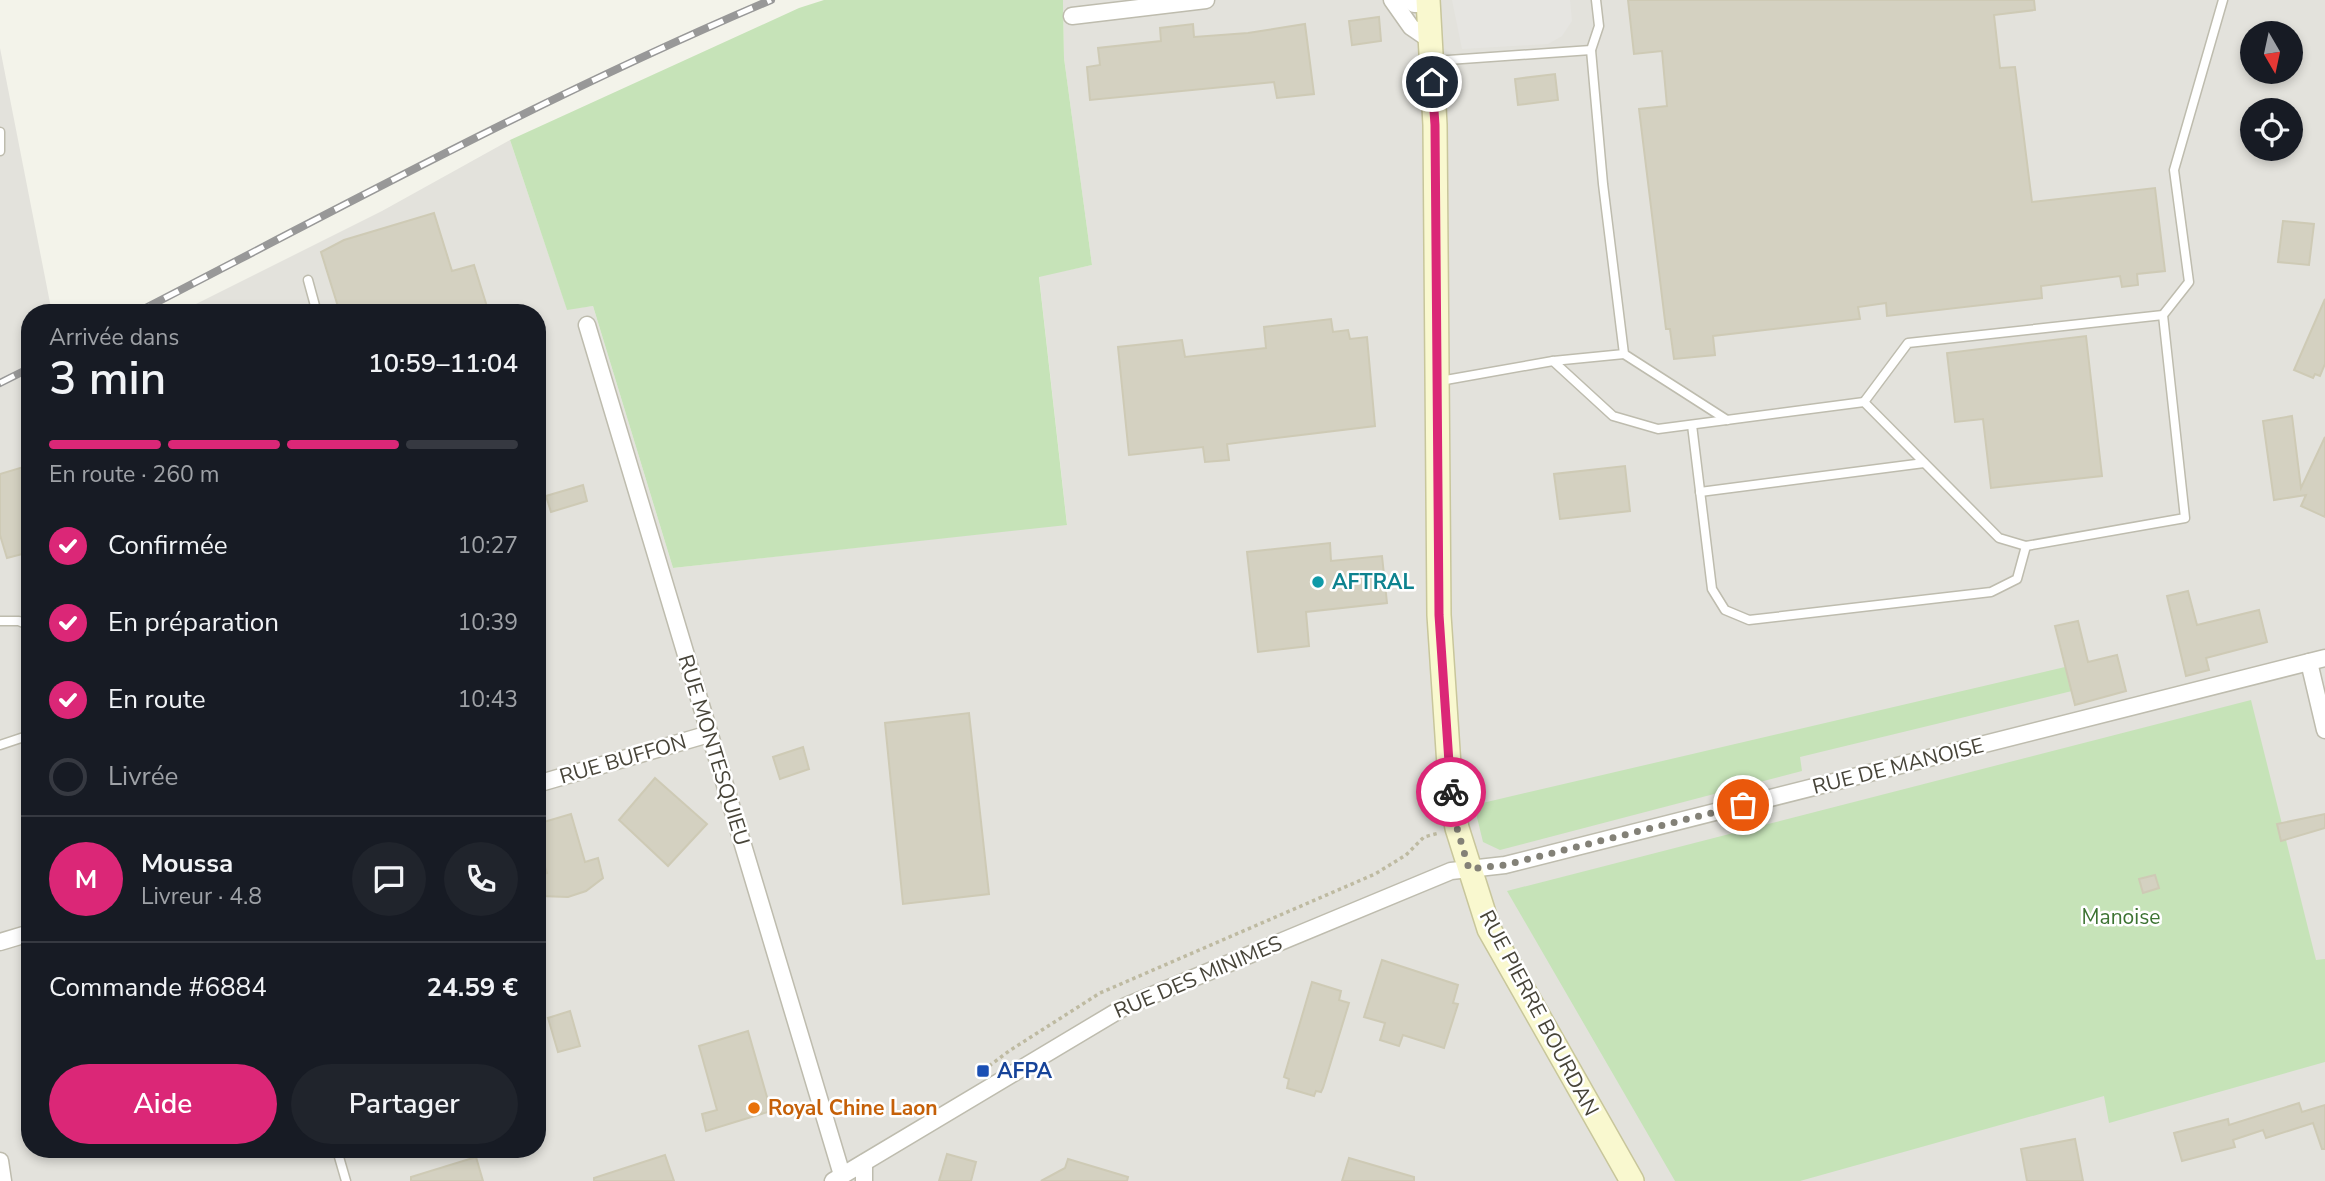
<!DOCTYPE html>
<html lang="fr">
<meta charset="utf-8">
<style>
:root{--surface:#171b24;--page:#20242c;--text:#f1f3f6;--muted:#9ea1a6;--line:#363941;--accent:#db2777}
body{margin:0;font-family:"Nunito Sans",sans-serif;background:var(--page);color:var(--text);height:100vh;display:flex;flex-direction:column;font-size:26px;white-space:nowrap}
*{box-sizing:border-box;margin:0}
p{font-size:23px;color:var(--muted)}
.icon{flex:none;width:38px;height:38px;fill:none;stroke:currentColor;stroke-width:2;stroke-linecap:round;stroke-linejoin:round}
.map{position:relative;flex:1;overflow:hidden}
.sheet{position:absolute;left:21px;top:304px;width:525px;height:854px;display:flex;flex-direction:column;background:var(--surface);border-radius:28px;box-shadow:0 4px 10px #0003}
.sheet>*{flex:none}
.needle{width:46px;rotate:171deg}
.tools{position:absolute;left:2240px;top:21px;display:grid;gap:14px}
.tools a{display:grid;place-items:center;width:63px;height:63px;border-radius:50%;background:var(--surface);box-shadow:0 4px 10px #0003;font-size:35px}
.pin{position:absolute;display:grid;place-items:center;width:60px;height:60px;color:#fff;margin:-30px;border:4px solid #fff;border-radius:50%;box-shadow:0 2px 7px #0007}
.courier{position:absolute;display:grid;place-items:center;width:70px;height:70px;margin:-35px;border:5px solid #db2777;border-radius:50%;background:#fff;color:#222;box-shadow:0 2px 9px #0007}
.headline em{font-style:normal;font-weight:600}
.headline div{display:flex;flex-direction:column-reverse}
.headline{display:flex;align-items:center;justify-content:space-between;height:119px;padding:0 28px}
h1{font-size:46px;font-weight:600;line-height:52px}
.bar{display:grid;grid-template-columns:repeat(4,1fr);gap:10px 7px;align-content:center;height:84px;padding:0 28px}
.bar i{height:9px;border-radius:5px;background:var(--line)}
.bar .on{background:var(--accent)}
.bar p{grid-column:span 4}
.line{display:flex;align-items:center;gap:18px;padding:0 28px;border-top:2px solid var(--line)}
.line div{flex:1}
.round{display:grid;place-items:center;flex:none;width:74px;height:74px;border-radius:37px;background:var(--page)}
ol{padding:0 28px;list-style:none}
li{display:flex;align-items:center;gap:21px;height:77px}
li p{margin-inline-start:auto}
li .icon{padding:7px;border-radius:50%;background:var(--accent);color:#fff;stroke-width:4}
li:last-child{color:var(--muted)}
li i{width:38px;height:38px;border:4px solid var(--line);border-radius:50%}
.primary-button{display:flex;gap:14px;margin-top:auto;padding:14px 28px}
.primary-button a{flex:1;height:80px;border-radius:42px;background:var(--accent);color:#fff;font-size:28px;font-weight:600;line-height:80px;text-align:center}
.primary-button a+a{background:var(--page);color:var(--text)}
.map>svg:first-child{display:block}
</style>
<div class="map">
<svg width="2325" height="1181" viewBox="0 0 2325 1181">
<rect width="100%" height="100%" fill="#f3f3ea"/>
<path fill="#e3e2dc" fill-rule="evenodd" d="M1063,0H2325V1181H0V48L52,313H30V1150H537V313H178L382,211L510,140L567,309L593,306L673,568L1067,524L1039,276L1092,265L1064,58ZM2252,33H2291V72H2252ZM2252,110H2291V149H2252Z"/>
<g fill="#c6e3b8">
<path d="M824,0H1063L1064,58L1092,265L1039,277L1067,525L673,568L593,306L567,310L510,140L799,8Z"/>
<path d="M2065,667L2072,691L1800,757L1802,771L1500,850L1483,842L1474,805Z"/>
<path d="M2251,700L2316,960L2325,959V1062L2109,1123L2104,1096L1800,1181H1675L1507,891Z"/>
</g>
<path fill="#e6e5e1" d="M1452,0H1570L1572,21L1562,36L1548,44L1462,49Z"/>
<g fill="#d4d1c1" stroke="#cecab5" stroke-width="2">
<path d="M1628,0H2034L2035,10L1994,15L2000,68L2015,67L2032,202L2155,188L2165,271L2137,274L2138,285L2122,287L2120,276L2041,286L2042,298L1887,316L1886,303L1858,307L1860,319L1713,336L1715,355L1674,359L1670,329H1666L1639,109L1667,106L1662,51L1634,54Z"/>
<path d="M1379,17L1381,41L1352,45L1349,21Z"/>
<path d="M1193,24L1194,37L1248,33L1305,24L1314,94L1277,98L1274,82L1090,100L1087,67L1100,65L1098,48L1161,41L1160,28Z"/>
<path d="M1555,74L1558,100L1518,105L1515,79Z"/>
<path d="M434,213L452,271L474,265L489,313H340L321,252L344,240Z"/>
<path d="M2283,221L2314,224L2309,265L2278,262Z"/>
<path d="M2325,299V364L2320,376L2315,374L2313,378L2294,370Z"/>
<path d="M1331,319L1333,332L1348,330L1350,339L1367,337L1375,426L1227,444L1229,460L1205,462L1203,447L1129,455L1118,347L1182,340L1185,357L1266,348L1264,327Z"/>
<path d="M2086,336L2102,476L1991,488L1983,419L1955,422L1947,353Z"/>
<path d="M2292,416L2301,488L2325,437V517L2301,506L2306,495L2274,500L2263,421Z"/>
<path d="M30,465V552L7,558L0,535V474Z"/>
<path d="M1625,466L1630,511L1560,519L1554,474Z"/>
<path d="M583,485L587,501L551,512L546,496Z"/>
<path d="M1330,543L1331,561L1382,556L1387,603L1306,612L1309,646L1258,652L1247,552Z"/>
<path d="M2188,591L2197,625L2259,610L2267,642L2206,658L2209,670L2186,676L2167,596Z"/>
<path d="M2078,621L2088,662L2117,655L2126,691L2075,705L2055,626Z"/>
<path d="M969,713L989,894L903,904L885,723Z"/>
<path d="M803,747L809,769L780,779L773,757Z"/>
<path d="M655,778L707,824L668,866L619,820Z"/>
<path d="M571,814L585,862L598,858L603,878L586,891L568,897L540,896L537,876L547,873L537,842V824Z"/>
<path d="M2325,814V828L2281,841L2277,824Z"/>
<path d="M2155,875L2159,888L2143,893L2139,879Z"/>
<path d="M1382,960L1458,985L1453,1003L1458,1004L1444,1048L1403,1035L1399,1046L1380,1040L1385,1023L1364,1017Z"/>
<path d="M1312,982L1341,991L1339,1000L1349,1003L1323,1088L1321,1092L1316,1091L1314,1096L1287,1088L1289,1079L1284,1077Z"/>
<path d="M570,1011L580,1046L558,1052L548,1018Z"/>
<path d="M748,1031L771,1111L706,1131L702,1114L717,1110L699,1046Z"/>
<path d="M2299,1103L2302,1112L2325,1105V1149H2322L2313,1123L2266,1138L2263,1130L2233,1140L2235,1147L2182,1161L2174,1133L2228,1119L2229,1125Z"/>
<path d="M2075,1139L2083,1181H2027L2021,1149Z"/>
<path d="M947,1154L976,1162L971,1181H939Z"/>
<path d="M665,1155L674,1181H594V1178Z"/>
<path d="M476,1157L483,1181H411V1177Z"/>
<path d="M1349,1158L1414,1177V1181H1342Z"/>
<path d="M1068,1159L1128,1177L1127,1181H1041L1065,1168Z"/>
</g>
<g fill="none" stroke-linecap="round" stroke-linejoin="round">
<defs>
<g id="lane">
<path d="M1434,61L1591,50"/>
<path d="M0,132V151"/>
<path d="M308,280L317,313"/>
<path d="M1624,354L1727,420"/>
<path d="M1553,361L1613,416L1658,429L1864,402L1999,538L2026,546L2185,518L2163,315L2189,282L2174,170L2223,0"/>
<path d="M1440,381L1553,361L1624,354L1603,184L1591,50L1599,26L1596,0"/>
<path d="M1864,402L1908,343L2163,315"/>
<path d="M1692,425L1712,589L1725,610L1749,620L1991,592L2017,579L2026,546"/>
<path d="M1700,492L1924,463"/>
<path d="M0,621H19L30,626"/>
<path d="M0,745L30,735"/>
<path d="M337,1150L346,1181"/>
</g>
<g id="street">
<path d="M1392,0L1411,27L1430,40"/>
<path d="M1409,0L1414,4H1428"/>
<path d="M1072,16L1206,0"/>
<path d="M587,325L842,1175"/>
<path d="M2309,662L2325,730"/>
<path d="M537,784L709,734"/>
<path d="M0,942L30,933"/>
<path d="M0,1161L3,1181"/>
<path d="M864,1163V1181"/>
<path d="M833,1181L1126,1006L1451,871L1505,865L2325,658"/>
</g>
<path id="secondary" d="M1428,0L1435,125L1439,615L1451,796L1457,828L1489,929L1632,1181"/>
</defs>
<use href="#lane" stroke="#bebcae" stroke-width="11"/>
<use href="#street" stroke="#bebcae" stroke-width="19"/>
<use href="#secondary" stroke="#c8c69b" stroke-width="26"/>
<path stroke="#bebaa1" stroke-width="3.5" stroke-dasharray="3.5 3.5" stroke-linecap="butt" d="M989,1066L1009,1051L1100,993L1375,874L1406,855L1424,837L1439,833"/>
<use href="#lane" stroke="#fff" stroke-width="8"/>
<use href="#street" stroke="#fff" stroke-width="16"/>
<use href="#secondary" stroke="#f9f8cf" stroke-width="23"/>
<defs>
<g id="rail">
<path d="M136,313C345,205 554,92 771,0"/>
<path d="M0,383L30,368"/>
</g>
</defs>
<use href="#rail" stroke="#989898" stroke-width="8"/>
<use href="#rail" stroke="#fff" stroke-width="5" stroke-dasharray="16" stroke-linecap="butt"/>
</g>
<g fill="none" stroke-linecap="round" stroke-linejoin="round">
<path stroke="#838177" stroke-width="7" stroke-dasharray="0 12.6" d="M1451,792L1457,828L1469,869L1505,865L1743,805"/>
<path stroke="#db2777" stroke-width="9" d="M1432,82L1435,125L1439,615L1451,792"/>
</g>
<circle fill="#0f9aa8" stroke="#fff" stroke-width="2.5" cx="1318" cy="582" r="7"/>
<rect fill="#1a4fb4" stroke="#fff" stroke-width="2.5" x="976" y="1064" width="14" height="14" rx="3.5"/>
<circle fill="#e8710a" stroke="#fff" stroke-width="2.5" cx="754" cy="1108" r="7"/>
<g text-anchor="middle" stroke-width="5" stroke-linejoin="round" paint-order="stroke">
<g font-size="21" font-weight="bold" fill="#0d838f" stroke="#fff" text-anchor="start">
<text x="1332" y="589">AFTRAL</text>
</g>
<g font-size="21" fill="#474439" stroke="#fff">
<text transform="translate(714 750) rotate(73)" y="7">RUE MONTESQUIEU</text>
<text transform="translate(623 759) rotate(-16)" y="7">RUE BUFFON</text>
<text transform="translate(1898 766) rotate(-14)" y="7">RUE DE MANOISE</text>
<text transform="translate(1198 977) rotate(-23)" y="7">RUE DES MINIMES</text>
<text transform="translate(1539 1013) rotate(62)" y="7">RUE PIERRE BOURDAN</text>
</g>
<g font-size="21" fill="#3c7332" stroke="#fff">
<text x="2121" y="924">Manoise</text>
</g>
<g font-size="21" font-weight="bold" fill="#164399" stroke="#fff" text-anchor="start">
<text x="997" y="1078">AFPA</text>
</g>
<g font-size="21" font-weight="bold" fill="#c56008" stroke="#fff" text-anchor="start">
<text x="768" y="1115">Royal Chine Laon</text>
</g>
</g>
</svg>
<div class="tools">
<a><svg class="needle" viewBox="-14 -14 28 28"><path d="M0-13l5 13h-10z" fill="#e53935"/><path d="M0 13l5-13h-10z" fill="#9ea1a6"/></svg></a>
<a><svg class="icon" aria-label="locate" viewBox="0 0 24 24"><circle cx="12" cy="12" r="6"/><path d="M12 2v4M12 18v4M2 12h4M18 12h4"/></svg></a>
</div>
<div class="pin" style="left:1743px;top:805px;background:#ea580c"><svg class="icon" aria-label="bag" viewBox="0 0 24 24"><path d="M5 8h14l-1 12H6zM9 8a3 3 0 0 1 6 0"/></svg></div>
<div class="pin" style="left:1432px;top:82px;background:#1f2937"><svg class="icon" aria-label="home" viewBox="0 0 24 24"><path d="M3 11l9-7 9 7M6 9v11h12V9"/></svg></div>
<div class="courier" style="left:1451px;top:792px"><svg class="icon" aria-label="bike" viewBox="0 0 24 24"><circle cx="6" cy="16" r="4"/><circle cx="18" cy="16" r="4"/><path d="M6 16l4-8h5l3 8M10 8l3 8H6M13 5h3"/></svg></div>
<section class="sheet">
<div class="headline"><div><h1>3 min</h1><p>Arrivée dans</p></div><em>10:59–11:04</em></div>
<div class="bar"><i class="on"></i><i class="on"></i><i class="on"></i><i></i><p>En route · 260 m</p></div>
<ol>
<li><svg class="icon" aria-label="check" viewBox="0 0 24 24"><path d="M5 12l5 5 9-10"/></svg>Confirmée<p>10:27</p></li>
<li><svg class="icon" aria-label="check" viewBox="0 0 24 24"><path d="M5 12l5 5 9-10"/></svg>En préparation<p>10:39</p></li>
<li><svg class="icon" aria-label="check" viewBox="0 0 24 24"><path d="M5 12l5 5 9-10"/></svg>En route<p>10:43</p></li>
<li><i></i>Livrée</li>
</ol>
<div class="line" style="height:126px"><b class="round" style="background:var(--accent);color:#fff">M</b><div><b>Moussa</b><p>Livreur · 4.8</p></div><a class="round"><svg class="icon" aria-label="chat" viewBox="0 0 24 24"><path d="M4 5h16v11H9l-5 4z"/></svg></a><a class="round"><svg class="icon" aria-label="phone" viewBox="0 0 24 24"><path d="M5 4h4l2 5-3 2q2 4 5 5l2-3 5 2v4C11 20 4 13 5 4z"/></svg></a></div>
<div class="line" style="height:91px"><div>Commande #6884</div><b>24.59 €</b></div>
<div class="primary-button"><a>Aide</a><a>Partager</a></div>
</section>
</div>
